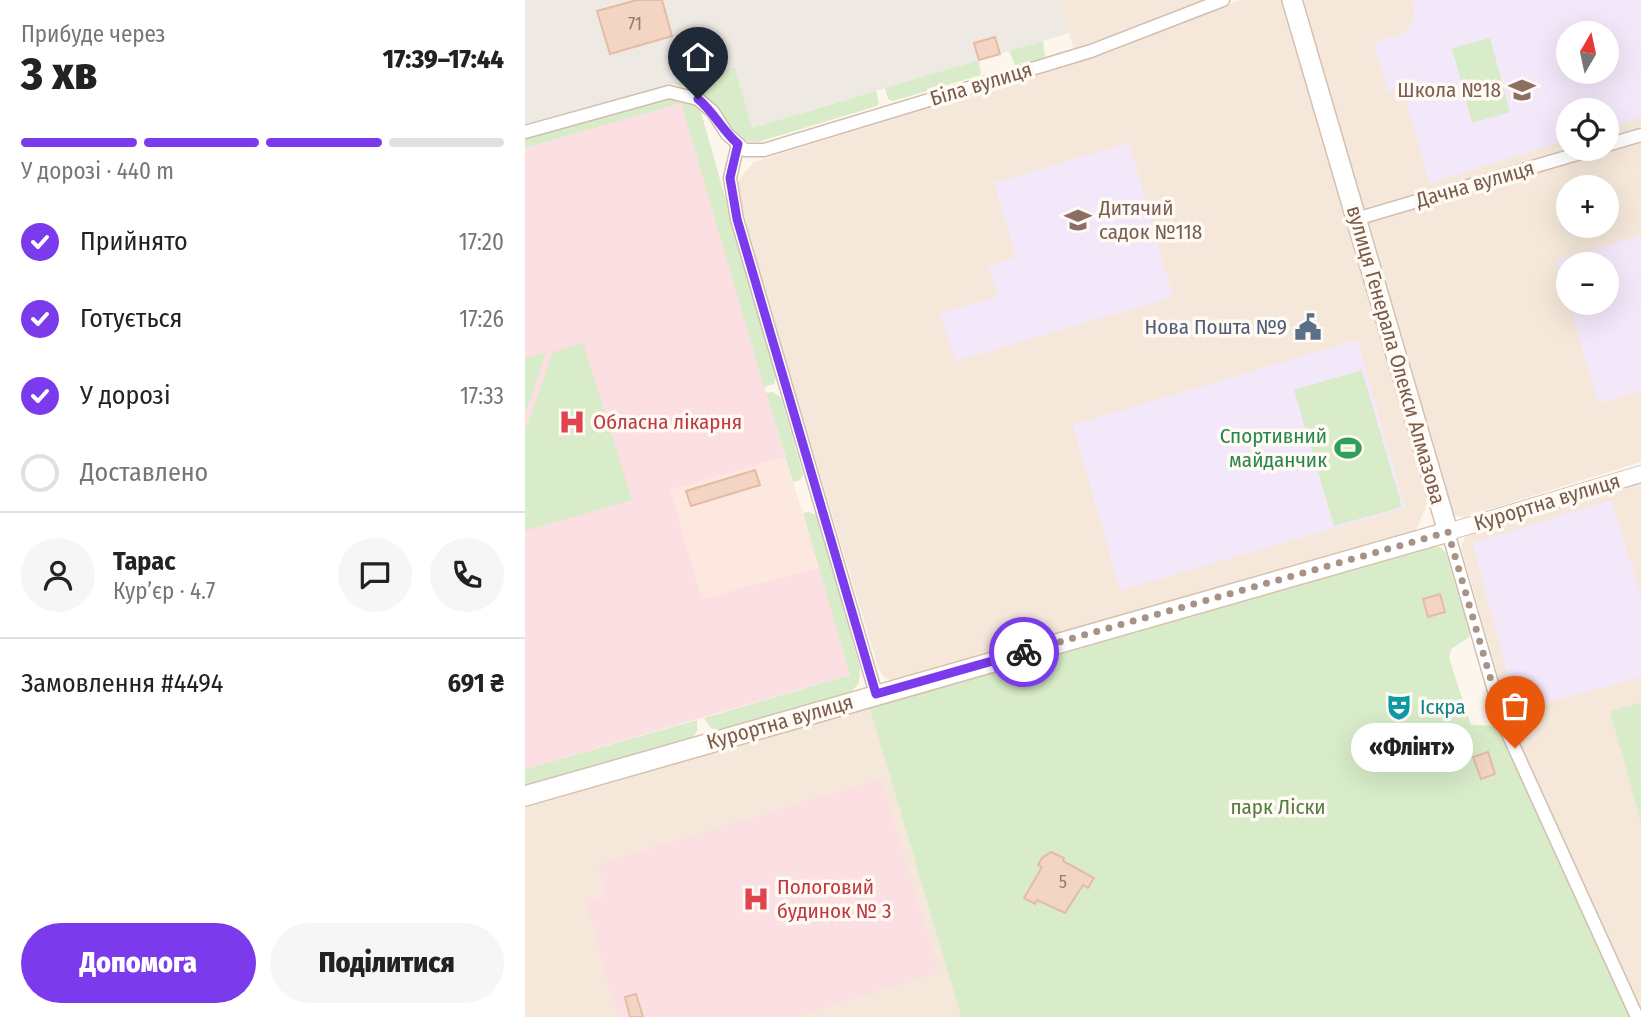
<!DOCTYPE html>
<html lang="uk">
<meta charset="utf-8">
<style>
:root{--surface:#fff;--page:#f6f6f6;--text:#222;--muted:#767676;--line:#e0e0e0;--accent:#7c3aed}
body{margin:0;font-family:"Fira Sans Condensed",sans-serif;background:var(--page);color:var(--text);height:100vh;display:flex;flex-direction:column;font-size:26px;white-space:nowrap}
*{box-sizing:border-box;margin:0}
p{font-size:23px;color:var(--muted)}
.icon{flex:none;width:38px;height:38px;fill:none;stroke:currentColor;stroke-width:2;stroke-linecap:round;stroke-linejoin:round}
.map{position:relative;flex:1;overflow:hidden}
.sheet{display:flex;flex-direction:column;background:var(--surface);width:525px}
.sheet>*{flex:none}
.needle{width:46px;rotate:9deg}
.tools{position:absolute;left:1031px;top:21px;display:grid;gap:14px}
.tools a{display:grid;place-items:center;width:63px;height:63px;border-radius:50%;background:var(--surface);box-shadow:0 7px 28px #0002;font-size:35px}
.pin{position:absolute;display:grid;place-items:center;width:60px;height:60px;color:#fff;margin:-72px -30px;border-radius:50% 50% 50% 0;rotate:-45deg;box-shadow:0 0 7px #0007}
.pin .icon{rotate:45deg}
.courier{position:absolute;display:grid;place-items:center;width:70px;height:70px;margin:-35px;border:5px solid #7c3aed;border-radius:50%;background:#fff;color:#222;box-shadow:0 2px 9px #0007}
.bubble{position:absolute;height:49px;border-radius:24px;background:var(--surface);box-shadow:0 7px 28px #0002;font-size:23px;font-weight:800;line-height:49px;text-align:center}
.head em{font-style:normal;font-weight:800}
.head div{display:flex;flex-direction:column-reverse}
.head{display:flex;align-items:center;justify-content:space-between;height:119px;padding:0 21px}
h1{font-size:46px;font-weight:800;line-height:52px}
.bar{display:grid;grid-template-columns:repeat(4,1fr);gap:10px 7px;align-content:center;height:84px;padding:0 21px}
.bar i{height:9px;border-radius:5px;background:var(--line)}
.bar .on{background:var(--accent)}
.bar p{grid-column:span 4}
.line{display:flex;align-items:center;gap:18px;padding:0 21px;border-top:2px solid var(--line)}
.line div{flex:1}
.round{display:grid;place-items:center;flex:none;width:74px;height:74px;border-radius:37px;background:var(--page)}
ol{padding:0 21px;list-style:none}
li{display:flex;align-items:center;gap:21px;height:77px}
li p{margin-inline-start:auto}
li .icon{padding:7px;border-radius:50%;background:var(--accent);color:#fff;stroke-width:4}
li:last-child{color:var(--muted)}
li i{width:38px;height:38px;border:4px solid var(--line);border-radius:50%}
.primary-button{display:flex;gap:14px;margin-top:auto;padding:14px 21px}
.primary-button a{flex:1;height:80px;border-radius:42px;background:var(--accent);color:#fff;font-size:28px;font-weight:800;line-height:80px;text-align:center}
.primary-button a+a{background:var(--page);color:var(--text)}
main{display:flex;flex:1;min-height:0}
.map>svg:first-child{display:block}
</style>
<main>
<section class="sheet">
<div class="head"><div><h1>3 хв</h1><p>Прибуде через</p></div><em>17:39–17:44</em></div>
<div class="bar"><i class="on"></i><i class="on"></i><i class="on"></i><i></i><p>У дорозі · 440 m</p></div>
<ol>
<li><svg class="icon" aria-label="check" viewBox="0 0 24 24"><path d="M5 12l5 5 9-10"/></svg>Прийнято<p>17:20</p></li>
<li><svg class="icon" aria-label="check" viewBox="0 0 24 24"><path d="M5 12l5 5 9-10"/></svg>Готується<p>17:26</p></li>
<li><svg class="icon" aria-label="check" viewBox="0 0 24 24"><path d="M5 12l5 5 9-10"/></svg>У дорозі<p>17:33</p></li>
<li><i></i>Доставлено</li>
</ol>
<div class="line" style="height:126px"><a class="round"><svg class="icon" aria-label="person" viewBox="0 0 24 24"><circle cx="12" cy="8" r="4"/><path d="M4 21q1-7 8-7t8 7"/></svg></a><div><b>Тарас</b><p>Кур’єр · 4.7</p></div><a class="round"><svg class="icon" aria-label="chat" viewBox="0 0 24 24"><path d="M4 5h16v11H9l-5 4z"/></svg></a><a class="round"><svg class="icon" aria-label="phone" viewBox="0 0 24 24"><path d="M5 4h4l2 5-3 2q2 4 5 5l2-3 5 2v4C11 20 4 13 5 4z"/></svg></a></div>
<div class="line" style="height:91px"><div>Замовлення #4494</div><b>691 ₴</b></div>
<div class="primary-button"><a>Допомога</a><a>Поділитися</a></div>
</section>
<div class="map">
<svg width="1116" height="1017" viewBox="0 0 1116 1017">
<rect width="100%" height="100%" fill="#fdf6ec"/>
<g fill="#f5e8da" fill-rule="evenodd">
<path d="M533,0H680L549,49Z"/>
<path d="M715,0H760L879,401L880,422L903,501L891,530L367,681L360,678L354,670L233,269L215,198L213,183L216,176L229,162L580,54Z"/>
<path d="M771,0H1116V129L1082,139V110H1043V149H1048L836,209ZM1043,33H1082V72H1043Z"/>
<path d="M1116,142V462L940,517L930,516L925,512L841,226L844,222ZM1043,187H1082V226H1043ZM1043,264H1082V303H1043Z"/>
<path d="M1116,481V1012L988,729L936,547L941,535Z"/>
<path d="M344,706L436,1017H0V806Z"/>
</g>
<path fill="#fde8e0" d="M260,457L295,567L177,600L144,490Z"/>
<path fill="#efe9e4" d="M0,0H533L544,33L227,128L210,67L0,124Z"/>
<g fill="#f3e8fa" fill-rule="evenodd">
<path d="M887,0H1116V117L1082,128V110H1043V140L904,183L878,88L863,92L849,42L881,33L890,15ZM1043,33H1082V72H1043Z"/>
<path d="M604,143L648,297L430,361L415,313L473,297L463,267L491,256L469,183Z"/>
<path d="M1116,235V391L1073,403L1044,303H1082V264H1043V298L1032,260Z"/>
<path d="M832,340L880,508L595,590L548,425Z"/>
<path d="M1086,500L1116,597V677L992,711L948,543Z"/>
</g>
<g fill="#fbdfe3">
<path d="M156,102L260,457L145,490L177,599L295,567L325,675L0,769V148Z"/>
<path d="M356,779L414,972L272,1017H93L61,902L77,897L78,882L74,864Z"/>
</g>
<g fill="#d8ecc9">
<path d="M965,38L985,112L947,123L927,48Z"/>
<path d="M518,41L520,57L490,65L484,51Z"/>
<path d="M454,60L456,75L368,101L363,99L360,88Z"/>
<path d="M210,67L227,128L351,91L354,103L352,106L233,142C197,141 202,112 178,95C169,88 157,86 147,84Z"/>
<path d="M147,95L174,105L251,377L249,384L239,387L156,103L0,148V138Z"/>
<path d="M58,343L107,500L0,531V431L28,352Z"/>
<path d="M19,353L20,355L0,415V358Z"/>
<path d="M837,370L877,507L809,526L769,390Z"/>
<path d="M248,392L256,398L278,474L275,480L268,482L241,393Z"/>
<path d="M284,512L291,515L294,520L335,668L334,683L324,694L191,730L186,728L179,718L325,675L278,513Z"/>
<path d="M907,546L915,547L921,553L945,633L943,638L926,649L924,658L946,725L973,726L1107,1017H436L344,706Z"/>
<path d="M1116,703V822L1085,711Z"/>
<path d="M172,720V731L167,739L0,787V769Z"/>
</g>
<g fill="#f3d5c3" stroke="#e6bba3" stroke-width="2">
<path d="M112,0H137L147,36L85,54L72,11Z"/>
<path d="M470,37L475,54L454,60L449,43Z"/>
<path d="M230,470L235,485L166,506L161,491Z"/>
<path d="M915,594L920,612L903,617L898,599Z"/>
<path d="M963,752L970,774L956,779L948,757Z"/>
<path d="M526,852L539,858L538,861L569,878L563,888L558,885L540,913L512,900L510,904L499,898L517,867L513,865L517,858Z"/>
<path d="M111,994L118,1017H105L100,997Z"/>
</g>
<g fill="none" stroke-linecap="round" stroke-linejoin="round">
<defs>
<g id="minor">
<path d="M0,132L144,92L173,99L188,112L202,134L220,150H239L566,51L698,0"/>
<path d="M213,144L205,178L212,219L351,694"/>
<path d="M1082,145L1116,135"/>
<path d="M831,219L1069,149"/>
<path d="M923,532L979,725L1112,1017"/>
</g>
<path id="tertiary" d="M923,532L1116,474"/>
<path id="secondary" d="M0,796L923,532L767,0"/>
</defs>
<use href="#minor" stroke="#d1beb0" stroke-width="15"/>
<use href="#tertiary" stroke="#d1beb0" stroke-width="18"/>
<use href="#secondary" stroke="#d6c0b0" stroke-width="22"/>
<use href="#minor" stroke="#fff" stroke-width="12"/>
<use href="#tertiary" stroke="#fff" stroke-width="16"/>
<use href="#secondary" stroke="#fff" stroke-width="19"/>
</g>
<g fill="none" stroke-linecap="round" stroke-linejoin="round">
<path stroke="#a89285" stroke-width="7" stroke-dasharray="0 12.6" d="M499,652L923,532L979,725L990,748"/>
<path stroke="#7c3aed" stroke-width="9" d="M173,99C189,112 197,130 213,144L205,178L212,219L351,694L499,652"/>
</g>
<defs>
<symbol id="school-bare" viewBox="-9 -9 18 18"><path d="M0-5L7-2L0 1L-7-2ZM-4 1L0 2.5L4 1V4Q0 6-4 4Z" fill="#8d6e63" stroke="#fffaf3" stroke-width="2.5" paint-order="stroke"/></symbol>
<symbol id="civic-bare" viewBox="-9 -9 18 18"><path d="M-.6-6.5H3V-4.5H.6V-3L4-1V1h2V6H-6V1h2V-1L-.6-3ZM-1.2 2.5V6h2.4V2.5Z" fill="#5c6f8a" stroke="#fffaf3" stroke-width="2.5" paint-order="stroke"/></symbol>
<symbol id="hospital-bare" viewBox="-9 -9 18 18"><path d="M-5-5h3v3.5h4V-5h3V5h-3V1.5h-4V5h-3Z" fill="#e0444e" stroke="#fffaf3" stroke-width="2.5" paint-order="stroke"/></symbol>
<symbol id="stadium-bare" viewBox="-9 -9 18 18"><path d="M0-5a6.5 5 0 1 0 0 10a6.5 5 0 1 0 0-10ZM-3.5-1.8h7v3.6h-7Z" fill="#2e9e5b" stroke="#fffaf3" stroke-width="2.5" paint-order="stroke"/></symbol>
<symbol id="theatre-bare" viewBox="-9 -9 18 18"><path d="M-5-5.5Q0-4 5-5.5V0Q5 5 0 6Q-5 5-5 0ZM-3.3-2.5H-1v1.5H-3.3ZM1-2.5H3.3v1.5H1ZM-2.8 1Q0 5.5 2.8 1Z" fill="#0f9aa8" stroke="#fffaf3" stroke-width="2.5" paint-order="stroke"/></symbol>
</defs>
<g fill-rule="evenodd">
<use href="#school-bare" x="978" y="71" width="38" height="38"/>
<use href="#school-bare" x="534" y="201" width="38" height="38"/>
<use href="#civic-bare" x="764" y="308" width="38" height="38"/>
<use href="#hospital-bare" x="28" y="403" width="38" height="38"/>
<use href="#stadium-bare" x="804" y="429" width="38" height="38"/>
<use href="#theatre-bare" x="855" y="688" width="38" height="38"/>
<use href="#hospital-bare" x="212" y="880" width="38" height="38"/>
</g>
<g text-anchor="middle" stroke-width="7" stroke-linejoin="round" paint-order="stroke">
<g font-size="18" fill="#987a6a">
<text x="110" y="30">71</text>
<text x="538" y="888">5</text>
</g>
<g font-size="21" fill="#7a5c4d" stroke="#fffaf3">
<text transform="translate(456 84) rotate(-17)" y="7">Біла вулиця</text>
<text transform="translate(950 184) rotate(-16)" y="7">Дачна вулиця</text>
<text transform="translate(871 355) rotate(74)" y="7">вулиця Генерала Олекси Алмазова</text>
<text transform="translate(1022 502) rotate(-17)" y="7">Курортна вулиця</text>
<text transform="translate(255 722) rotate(-16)" y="7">Курортна вулиця</text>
</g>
<g font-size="21" fill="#785e54" stroke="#fffaf3" text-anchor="end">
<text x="976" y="97">Школа №18</text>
<text x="574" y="215" text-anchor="start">Дитячий<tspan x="574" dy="24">садок №118</tspan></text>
</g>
<g font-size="21" fill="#4e5e75" stroke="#fffaf3" text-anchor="end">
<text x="762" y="334">Нова Пошта №9</text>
</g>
<g font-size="21" fill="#be3a42" stroke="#fffaf3" text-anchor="start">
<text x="68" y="429">Обласна лікарня</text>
<text x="252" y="894">Пологовий<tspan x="252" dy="24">будинок № 3</tspan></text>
</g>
<g font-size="21" fill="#27864d" stroke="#fffaf3" text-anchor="end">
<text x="802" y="443">Спортивний<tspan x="802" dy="24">майданчик</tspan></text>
</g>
<g font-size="21" fill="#0d838f" stroke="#fffaf3" text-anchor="start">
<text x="895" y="714">Іскра</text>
</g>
<g font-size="21" fill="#537a41" stroke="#fffaf3">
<text x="753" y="814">парк Ліски</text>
</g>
</g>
</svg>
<div class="tools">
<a><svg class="needle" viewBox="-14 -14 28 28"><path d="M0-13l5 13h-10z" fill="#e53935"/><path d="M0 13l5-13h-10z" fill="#767676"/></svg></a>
<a><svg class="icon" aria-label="locate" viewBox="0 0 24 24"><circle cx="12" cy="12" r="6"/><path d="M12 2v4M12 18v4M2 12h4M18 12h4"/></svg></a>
<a>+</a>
<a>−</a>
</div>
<div class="pin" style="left:990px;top:748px;background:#ea580c"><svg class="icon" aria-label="bag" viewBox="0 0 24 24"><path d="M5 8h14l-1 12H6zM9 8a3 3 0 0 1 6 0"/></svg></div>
<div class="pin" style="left:173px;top:99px;background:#1f2937"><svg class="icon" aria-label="home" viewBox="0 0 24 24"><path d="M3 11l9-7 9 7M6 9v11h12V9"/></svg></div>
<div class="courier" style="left:499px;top:652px"><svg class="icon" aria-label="bike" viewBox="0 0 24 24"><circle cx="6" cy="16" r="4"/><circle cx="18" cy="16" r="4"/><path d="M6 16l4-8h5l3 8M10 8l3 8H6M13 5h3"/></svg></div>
<div class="bubble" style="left:826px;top:723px;width:122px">«Флінт»</div>
</div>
</main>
